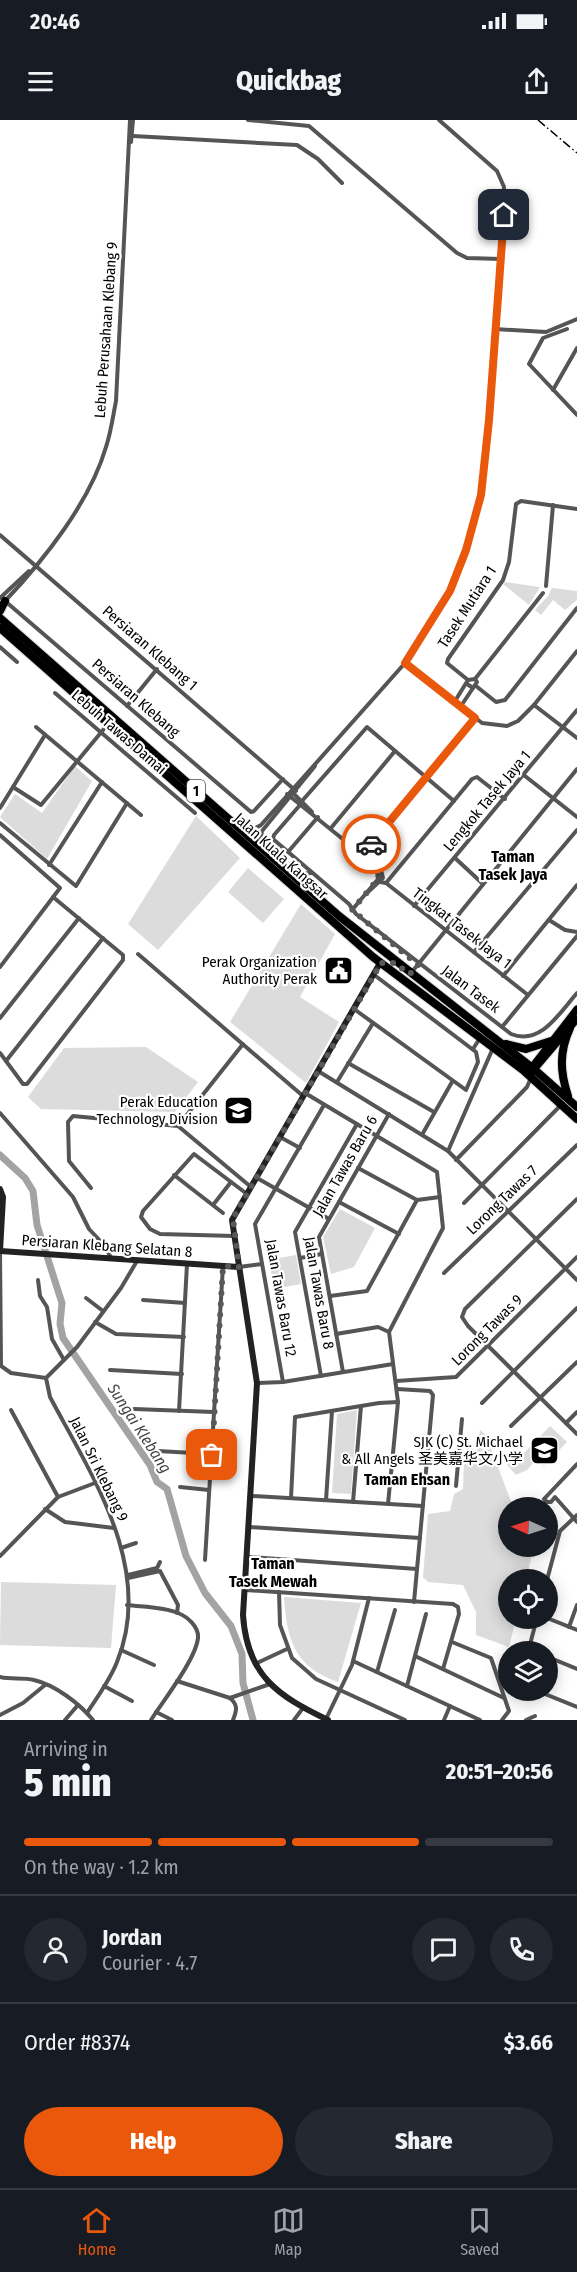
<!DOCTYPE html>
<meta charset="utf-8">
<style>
:root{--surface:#171b24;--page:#242831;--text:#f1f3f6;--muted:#9ea1a6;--line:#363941;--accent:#ea580c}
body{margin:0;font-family:"Fira Sans Condensed","Noto Sans SC",sans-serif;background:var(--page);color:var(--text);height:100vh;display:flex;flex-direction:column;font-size:22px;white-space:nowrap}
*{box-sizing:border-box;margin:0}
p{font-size:20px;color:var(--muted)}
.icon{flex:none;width:33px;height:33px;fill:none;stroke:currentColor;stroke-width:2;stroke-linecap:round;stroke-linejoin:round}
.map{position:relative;height:1600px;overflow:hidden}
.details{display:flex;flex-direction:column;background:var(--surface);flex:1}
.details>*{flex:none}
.needle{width:39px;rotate:273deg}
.controls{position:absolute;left:498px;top:1377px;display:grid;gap:12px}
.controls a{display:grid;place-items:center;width:60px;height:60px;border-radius:50%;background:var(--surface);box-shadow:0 3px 15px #0003;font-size:30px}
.pin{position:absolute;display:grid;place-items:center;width:51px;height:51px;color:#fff;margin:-26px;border-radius:12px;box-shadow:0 3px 9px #0006}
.courier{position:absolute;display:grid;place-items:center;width:60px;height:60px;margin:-30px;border:4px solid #ea580c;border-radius:50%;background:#fff;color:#222;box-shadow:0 2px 8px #0007}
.overview em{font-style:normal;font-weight:800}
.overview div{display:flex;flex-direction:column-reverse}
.overview{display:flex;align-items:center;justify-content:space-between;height:102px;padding:0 24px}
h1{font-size:39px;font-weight:800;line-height:45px}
.bar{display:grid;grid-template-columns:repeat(4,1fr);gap:9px 6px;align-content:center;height:72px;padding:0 24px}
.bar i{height:8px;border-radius:4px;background:var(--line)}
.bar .active{background:var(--accent)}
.bar p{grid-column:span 4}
.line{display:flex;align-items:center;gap:15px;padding:0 24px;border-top:2px solid var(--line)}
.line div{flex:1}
.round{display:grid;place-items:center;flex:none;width:63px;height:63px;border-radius:32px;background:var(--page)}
.action{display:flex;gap:12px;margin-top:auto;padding:12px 24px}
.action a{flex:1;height:69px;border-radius:36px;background:var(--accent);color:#fff;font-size:24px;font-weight:800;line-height:69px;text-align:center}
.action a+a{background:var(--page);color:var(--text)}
.status{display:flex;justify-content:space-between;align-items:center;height:42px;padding:0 30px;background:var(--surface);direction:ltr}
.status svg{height:16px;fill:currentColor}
header{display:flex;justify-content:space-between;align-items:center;height:78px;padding:0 24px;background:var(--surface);font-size:27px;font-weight:800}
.menu{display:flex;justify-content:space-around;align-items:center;height:84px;border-top:2px solid var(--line);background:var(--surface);font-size:16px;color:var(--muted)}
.menu a{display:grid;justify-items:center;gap:3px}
.menu .active{color:var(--accent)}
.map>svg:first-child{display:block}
</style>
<div class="status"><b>20:46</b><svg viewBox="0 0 49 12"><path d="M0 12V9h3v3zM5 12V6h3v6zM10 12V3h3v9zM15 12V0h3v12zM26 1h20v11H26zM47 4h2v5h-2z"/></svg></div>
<header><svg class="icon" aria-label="menu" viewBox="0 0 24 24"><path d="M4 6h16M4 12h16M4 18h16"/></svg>Quickbag<svg class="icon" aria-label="share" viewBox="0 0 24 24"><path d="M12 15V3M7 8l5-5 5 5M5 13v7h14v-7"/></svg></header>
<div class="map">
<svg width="577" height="1600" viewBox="0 0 577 1600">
<rect width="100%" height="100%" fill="#fff"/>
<g fill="#dcdcdc">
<path d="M505,462L540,467L529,485L503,464Z"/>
<path d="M552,468L577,471V480L565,490L553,480L541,495L535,490L548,476Z"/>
<path d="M75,646L92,661L47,739L0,697L15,674L42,693Z"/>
<path d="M196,696L240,738L158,830L128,804Z"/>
<path d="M248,748L284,779L263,803L228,772Z"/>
<path d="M301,784L335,814L300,877L339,902L306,963L230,902Z"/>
<path d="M146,927L198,962L175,992L41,989L28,977L64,928Z"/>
<path d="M340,1089L375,1108L354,1147L331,1154L323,1117Z"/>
<path d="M296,1135L301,1164L274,1169L269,1140Z"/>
<path d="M357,1290L351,1374L332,1373L337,1294Z"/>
<path d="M550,1306L567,1322L544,1346L537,1339L527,1350L516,1355L507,1345L517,1335L523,1334Z"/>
<path d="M480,1310L486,1315L513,1387L508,1388V1426L534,1427L526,1459L508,1460V1498L516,1499L509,1527L476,1515V1492L463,1465L428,1462L423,1457L428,1394L450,1391L454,1374L463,1369L464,1339L474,1340Z"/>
<path d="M1,1462L116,1465L111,1528L0,1525Z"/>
<path d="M284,1477L361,1483L338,1562C294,1547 287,1520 284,1477Z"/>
</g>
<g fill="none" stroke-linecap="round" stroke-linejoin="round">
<path stroke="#a3a3a3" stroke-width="7" d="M0,1035L25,1058L33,1071L37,1105L62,1183L60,1204L63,1218L150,1345L157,1362L167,1369L186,1436L205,1473L231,1506L242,1534L243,1563L253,1600"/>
<defs>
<g id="primary">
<path d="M529,951L577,889"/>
<path d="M532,952L577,899"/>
</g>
<g id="highway">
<path d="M0,491L5,481"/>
<path d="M0,498L339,796L535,950L577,987"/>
<path d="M0,508L373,837L523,950L577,999"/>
<path d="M506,924L526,929L551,921"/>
<path d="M568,976C560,952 559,932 570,908"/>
</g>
</defs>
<use href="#primary" stroke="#dbdbdb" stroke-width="9"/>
<use href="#highway" stroke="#dbdbdb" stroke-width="10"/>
<g stroke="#555" stroke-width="4">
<path d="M248,0L309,6L457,133L467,138L501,139"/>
<path d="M133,16L297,25L318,39L342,63"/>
<path d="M131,22L133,0"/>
<path d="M495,209L546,212L577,199"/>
<path d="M567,209L543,218L529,244L577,295"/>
<path d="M553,270L577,228"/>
<path d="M0,415L296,671"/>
<path d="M546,466L553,385"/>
<path d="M0,478L29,451"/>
<path d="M5,481C44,440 90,382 106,327C111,312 113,296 116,281L130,0"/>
<path d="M5,481L251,692L254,691L283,659"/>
<path d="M0,527L17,542"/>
<path d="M405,543L482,603L507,606L518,601L534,585L577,531"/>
<path d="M475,559L543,473"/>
<path d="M468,560L447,543L448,539L503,460L509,442L516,384L521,381L577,389"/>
<path d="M476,566L496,582L505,580L577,488"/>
<path d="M55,573L195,693"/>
<path d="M455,581L468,560L475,559L477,562L473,568L467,564"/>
<path d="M534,585L577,618"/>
<path d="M127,586L157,549"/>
<path d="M461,586L473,568"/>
<path d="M36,607L141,695"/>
<path d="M525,656L577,697"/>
<path d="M13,667L41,685L108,604"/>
<path d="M293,673L312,692"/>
<path d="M287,674L381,750L383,758L368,772"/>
<path d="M302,681L367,607L454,681"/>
<path d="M300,685L274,715L273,719L349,784L356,794L511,914C541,926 560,892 577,873"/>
<path d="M0,688L45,615"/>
<path d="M0,703L76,766L127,683"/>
<path d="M241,706L252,710L261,705L405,543L449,471L460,447L471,414L483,362L489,300L504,67L497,51L439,0"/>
<path d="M331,708L395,631"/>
<path d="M0,715L60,768L0,847"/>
<path d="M263,725L260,721L262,711L315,646"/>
<path d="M288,732L318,697"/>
<path d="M362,734L475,598"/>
<path d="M455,738L483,764"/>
<path d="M49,745L102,662"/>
<path d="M293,754L312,753"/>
<path d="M380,762L386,763L528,875"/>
<path d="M386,763L472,659L477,657L505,679"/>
<path d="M414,786L577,590"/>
<path d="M352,790L379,758L376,750L366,739"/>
<path d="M549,800L565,810L577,812"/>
<path d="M474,832L577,710"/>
<path d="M138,834L303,976"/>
<path d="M411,853L577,649"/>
<path d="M503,856L577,765"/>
<path d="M354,889L466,970L478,942L476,932L373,854"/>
<path d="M0,898L79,798"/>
<path d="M502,907L577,816"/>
<path d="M473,929L480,918"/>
<path d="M0,933L23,964H27L123,840V835L53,777"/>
<path d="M6,941L103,818"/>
<path d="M348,943L434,992"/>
<path d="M318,951L448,1031L577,1160"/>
<path d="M337,962L373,903"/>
<path d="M305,973L437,1052L443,1108L389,1212"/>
<path d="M0,993L73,1077L89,1109L105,1126L111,1138"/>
<path d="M178,1006L243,924"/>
<path d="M423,1013L452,962"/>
<path d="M280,1017L300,1028"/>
<path d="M448,1031L493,928"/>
<path d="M456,1040L527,967L530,960"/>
<path d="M358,1048L417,1080L440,1077"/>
<path d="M174,1055L223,1093"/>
<path d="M257,1058L329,1099"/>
<path d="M91,1068L69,1041L68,1002L73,996L178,1006L251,1067"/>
<path d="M577,1079L465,1189L462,1197L468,1206L577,1314"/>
<path d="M339,1082L399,1114"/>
<path d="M464,1083L562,984"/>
<path d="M213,1085L231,1062"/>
<path d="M234,1116L160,1114L150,1109L141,1097L143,1091L194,1034L247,1074"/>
<path d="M0,1131L1,1246L11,1253L46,1258"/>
<path d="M300,1138L322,1134"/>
<path d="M239,1147L262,1144"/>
<path d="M444,1153L577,1025"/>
<path d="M38,1160L40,1176L47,1187L52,1219L64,1240"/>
<path d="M330,1176L367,1171L417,1080"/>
<path d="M86,1178L103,1191"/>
<path d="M143,1180L185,1183"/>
<path d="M95,1202L116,1214L184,1217"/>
<path d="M336,1214L378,1207L389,1212"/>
<path d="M110,1250L182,1254"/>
<path d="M343,1252L319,1117L389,994"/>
<path d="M321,1256L295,1112L357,1004"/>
<path d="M396,1261L456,1257L577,1137"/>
<path d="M283,1262L255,1104L324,985"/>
<path d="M258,1263L283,1262L393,1244"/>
<path d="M397,1269L430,1271L433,1275L414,1482"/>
<path d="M482,1283L577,1188"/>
<path d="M134,1289L214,1292"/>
<path d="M11,1290L58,1377"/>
<path d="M179,1291L187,1144"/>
<path d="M566,1303L577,1292"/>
<path d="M511,1306L577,1242"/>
<path d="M158,1331L211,1334"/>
<path d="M427,1339L458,1342"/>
<path d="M577,1344L544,1379L547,1382H551L555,1377L577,1402"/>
<path d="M456,1366L462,1299"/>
<path d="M180,1367L209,1370"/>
<path d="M252,1376L423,1386"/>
<path d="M291,1378L295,1297L379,1283L398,1282"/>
<path d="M326,1380L332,1291"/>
<path d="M353,1382L361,1286"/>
<path d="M388,1384L398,1282L389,1212"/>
<path d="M45,1389L65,1402L114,1408"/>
<path d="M250,1407L420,1418"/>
<path d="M121,1428L136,1423"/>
<path d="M0,1436L58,1377L95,1363"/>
<path d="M249,1437L417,1449"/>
<path d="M205,1440L223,1146"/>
<path d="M128,1455L157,1448L160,1442"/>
<path d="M128,1458L160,1451L178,1485L177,1493"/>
<path d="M547,1460L560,1411L577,1395"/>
<path d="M246,1470L453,1484L458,1487L459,1494L443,1549"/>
<path d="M279,1472L280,1505L292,1538L316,1559L405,1600"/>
<path d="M127,1485C143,1487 163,1487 178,1493C188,1497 199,1507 198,1518C196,1539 163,1581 151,1600"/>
<path d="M547,1498L577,1510"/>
<path d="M569,1507L577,1485"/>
<path d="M452,1522L491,1538L509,1591L502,1600"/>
<path d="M121,1530L154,1545"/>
<path d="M528,1532L537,1498"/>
<path d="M415,1536L504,1578"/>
<path d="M548,1537L577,1549"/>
<path d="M353,1541L480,1600"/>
<path d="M257,1543L287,1529"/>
<path d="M377,1552L395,1490"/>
<path d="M0,1557C11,1560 23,1557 34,1560C55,1565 79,1583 93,1600"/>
<path d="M177,1561L230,1578L270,1564"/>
<path d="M104,1566L132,1581"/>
<path d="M407,1566L426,1494"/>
<path d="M535,1570L577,1587"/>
<path d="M230,1578C238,1585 237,1590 233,1600"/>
<path d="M156,1592L172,1600"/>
<path d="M87,1593C98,1576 110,1560 117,1542C155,1449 92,1356 50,1277L46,1258L77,1227L121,1168L137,1141"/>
<path d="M0,1595L23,1583L45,1565"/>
<path d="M326,1599L352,1545L369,1478"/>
<path d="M65,1600L78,1585"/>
<path d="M294,1600L303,1588"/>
<path d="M444,1600L450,1586"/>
<path d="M526,1600L535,1596"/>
</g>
<g stroke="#222" stroke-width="6">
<path d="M0,1069L3,1077L0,1131L239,1147"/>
<path d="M328,1600C278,1576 247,1556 243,1495L257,1263L232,1100L380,843"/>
</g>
<use href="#primary" stroke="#000" stroke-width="7"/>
<use href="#highway" stroke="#000" stroke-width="8"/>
<path stroke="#000" stroke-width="1.5" stroke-dasharray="9 3 1.5 3" stroke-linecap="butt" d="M538,0L577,33"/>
</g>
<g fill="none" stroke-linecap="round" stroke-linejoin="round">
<path stroke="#595959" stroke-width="6" stroke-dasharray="0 10.8" d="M212,1335L223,1146L239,1147L233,1098L381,843H394L410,854L418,845L352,790L379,758L376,750L362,734L371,724"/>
<path stroke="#ea580c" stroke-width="8" d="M371,724L475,598L405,543L450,471L466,430L481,375L489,300L504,95"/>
</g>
<defs>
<symbol id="civic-square" viewBox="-11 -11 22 22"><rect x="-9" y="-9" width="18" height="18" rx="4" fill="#000" stroke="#fff"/><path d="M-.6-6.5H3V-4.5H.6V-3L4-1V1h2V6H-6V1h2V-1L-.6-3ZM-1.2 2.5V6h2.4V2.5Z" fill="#fff"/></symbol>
<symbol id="university-square" viewBox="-11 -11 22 22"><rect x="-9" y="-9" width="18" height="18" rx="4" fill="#000" stroke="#fff"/><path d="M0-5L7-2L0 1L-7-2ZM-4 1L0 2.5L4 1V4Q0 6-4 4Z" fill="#fff"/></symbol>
<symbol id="school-square" viewBox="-11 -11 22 22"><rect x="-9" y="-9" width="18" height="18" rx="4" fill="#000" stroke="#fff"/><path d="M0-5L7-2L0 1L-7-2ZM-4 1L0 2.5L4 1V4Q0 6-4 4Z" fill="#fff"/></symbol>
</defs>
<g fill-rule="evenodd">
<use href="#civic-square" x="322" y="834" width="33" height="33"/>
<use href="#university-square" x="222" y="974" width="33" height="33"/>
<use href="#school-square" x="528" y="1314" width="33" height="33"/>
</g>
<g text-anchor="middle" stroke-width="4.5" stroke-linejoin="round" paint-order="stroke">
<rect fill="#fff" stroke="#4c4c4c" stroke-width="1.5" x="187" y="660" width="18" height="22" rx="4.5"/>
<g font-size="14" font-weight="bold" fill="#000">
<text x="196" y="676">1</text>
</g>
<g font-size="15" fill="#000" stroke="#fff">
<text transform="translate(106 210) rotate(-86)" y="5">Lebuh Perusahaan Klebang 9</text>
<text transform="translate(467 487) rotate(-57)" y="5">Tasek Mutiara 1</text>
<text transform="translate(150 528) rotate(41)" y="5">Persiaran Klebang 1</text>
<text transform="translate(136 578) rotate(41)" y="5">Persiaran Klebang</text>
<text transform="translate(119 612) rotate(41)" y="5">Lebuh Tawas Damai</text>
<text transform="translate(487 681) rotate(-50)" y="5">Lengkok Tasek Jaya 1</text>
<text transform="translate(281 736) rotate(42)" y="5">Jalan Kuala Kangsar</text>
<text transform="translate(462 808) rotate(38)" y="5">Tingkat Tasek Jaya 1</text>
<text transform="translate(471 869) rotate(37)" y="5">Jalan Tasek</text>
<text transform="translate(345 1046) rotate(-60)" y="5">Jalan Tawas Baru 6</text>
<text transform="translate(502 1080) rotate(-44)" y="5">Lorong Tawas 7</text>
<text transform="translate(107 1126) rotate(4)" y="5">Persiaran Klebang Selatan 8</text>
<text transform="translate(319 1173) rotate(80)" y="5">Jalan Tawas Baru 8</text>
<text transform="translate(281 1178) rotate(80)" y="5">Jalan Tawas Baru 12</text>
<text transform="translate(487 1210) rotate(-45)" y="5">Lorong Tawas 9</text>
<text transform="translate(99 1349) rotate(64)" y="5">Jalan Sri Klebang 9</text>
</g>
<g font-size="15" fill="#000" stroke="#fff" text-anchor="end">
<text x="317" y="847">Perak Organization<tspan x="317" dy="17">Authority Perak</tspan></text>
<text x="218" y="987">Perak Education<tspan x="218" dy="17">Technology Division</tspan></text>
<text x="523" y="1327">SJK (C) St. Michael<tspan x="523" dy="17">&amp; All Angels 圣美嘉华文小学</tspan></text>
</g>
<g font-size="16" font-weight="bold" fill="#000" stroke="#fff">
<text x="513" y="742">Taman<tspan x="513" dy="18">Tasek Jaya</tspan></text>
<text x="407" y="1365">Taman Ehsan</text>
<text x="273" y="1449">Taman<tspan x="273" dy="18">Tasek Mewah</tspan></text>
</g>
<g font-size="16" font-style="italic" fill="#444" stroke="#fff">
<text transform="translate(140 1308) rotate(57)" y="6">Sungai Klebang</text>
</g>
</g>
</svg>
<div class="controls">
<a><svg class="needle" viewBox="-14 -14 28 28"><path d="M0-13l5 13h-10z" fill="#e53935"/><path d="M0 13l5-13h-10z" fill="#9ea1a6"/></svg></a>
<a><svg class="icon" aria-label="locate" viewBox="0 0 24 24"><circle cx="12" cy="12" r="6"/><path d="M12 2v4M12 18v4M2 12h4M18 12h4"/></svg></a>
<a><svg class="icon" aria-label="layers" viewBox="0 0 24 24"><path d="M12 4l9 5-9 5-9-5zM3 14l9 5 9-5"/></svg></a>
</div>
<div class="pin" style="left:212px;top:1335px;background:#ea580c"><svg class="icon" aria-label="bag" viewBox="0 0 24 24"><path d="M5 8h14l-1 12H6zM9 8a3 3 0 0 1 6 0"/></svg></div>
<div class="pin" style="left:504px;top:95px;background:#1f2937"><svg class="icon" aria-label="home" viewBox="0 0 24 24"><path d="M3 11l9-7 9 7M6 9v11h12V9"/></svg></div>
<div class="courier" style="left:371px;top:724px"><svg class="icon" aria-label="car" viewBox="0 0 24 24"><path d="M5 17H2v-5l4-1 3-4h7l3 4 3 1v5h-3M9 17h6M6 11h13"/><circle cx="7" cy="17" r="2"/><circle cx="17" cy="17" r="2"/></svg></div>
</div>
<section class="details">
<div class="overview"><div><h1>5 min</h1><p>Arriving in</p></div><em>20:51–20:56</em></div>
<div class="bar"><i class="active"></i><i class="active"></i><i class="active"></i><i></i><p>On the way · 1.2 km</p></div>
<div class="line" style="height:108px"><a class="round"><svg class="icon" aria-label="person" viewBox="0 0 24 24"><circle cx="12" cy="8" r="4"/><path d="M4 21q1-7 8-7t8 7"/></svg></a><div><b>Jordan</b><p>Courier · 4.7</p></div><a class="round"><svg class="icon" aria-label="chat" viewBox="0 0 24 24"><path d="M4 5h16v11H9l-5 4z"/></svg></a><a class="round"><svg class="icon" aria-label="phone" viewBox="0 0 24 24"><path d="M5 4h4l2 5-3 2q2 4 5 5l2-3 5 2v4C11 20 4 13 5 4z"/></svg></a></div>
<div class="line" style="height:78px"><div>Order #8374</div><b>$3.66</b></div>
<div class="action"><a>Help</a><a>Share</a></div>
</section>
<nav class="menu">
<a class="active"><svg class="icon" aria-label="home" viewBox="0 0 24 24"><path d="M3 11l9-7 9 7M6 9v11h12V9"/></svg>Home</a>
<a><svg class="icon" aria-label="map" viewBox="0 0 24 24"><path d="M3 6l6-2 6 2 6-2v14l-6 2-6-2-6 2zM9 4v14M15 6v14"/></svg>Map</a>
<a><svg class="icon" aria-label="saved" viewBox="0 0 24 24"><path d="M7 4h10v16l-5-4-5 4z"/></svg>Saved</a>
</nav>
